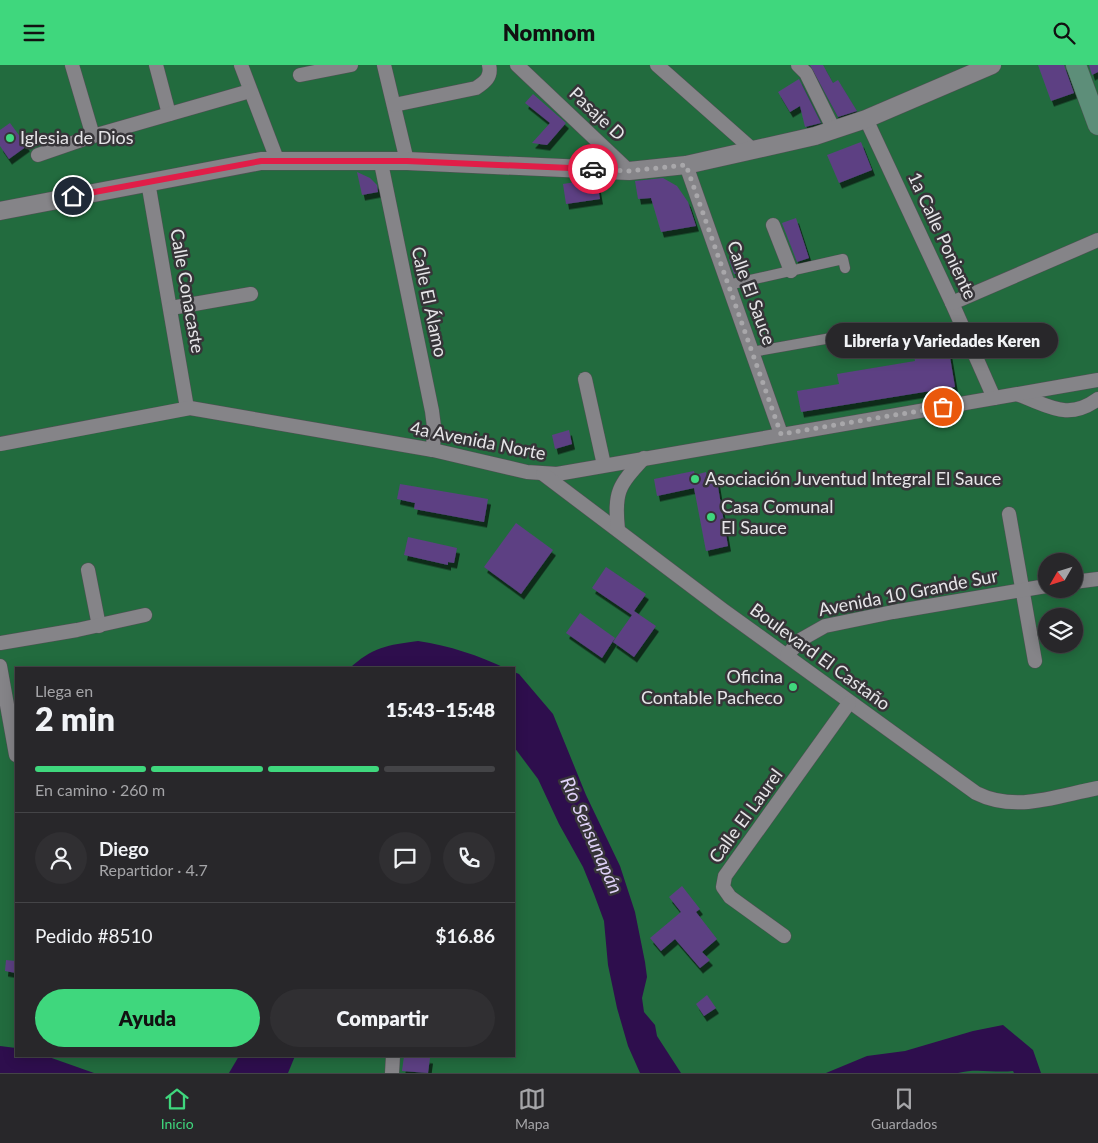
<!DOCTYPE html>
<html lang="es">
<meta charset="utf-8">
<style>
:root{--surface:#28272a;--page:#302f32;--text:#f1f3f6;--muted:#a5a5a8;--line:#444447;--accent:#3fd77d}
body{margin:0;font-family:Lato,sans-serif;background:var(--page);color:var(--text);height:100vh;display:flex;flex-direction:column;font-size:19px;white-space:nowrap}
*{box-sizing:border-box;margin:0}
p{font-size:16px;color:var(--muted)}
.icon{flex:none;width:28px;height:28px;fill:none;stroke:currentColor;stroke-width:2;stroke-linecap:round;stroke-linejoin:round}
.map{position:relative;flex:1;overflow:hidden}
.drawer{position:absolute;left:15px;top:602px;width:500px;height:390px;display:flex;flex-direction:column;background:var(--surface);border-radius:0px;box-shadow:0 2px 12px #0003,0 0 0 1px var(--line)}
.drawer>*{flex:none}
.needle{width:32px;rotate:231deg}
.fabs{position:absolute;left:1038px;top:488px;display:grid;gap:10px}
.fabs a{display:grid;place-items:center;width:45px;height:45px;border-radius:50%;background:var(--surface);box-shadow:0 2px 12px #0003,0 0 0 1px var(--line);font-size:25px}
.pin{position:absolute;display:grid;place-items:center;width:42px;height:42px;color:#fff;margin:-21px;border:2px solid #fff;border-radius:50%;box-shadow:0 1px 5px #0007}
.courier{position:absolute;display:grid;place-items:center;width:50px;height:50px;margin:-25px;border:4px solid #e11d48;border-radius:50%;background:#fff;color:#222;box-shadow:0 1px 6px #0007}
.bubble{position:absolute;height:35px;border-radius:18px;background:var(--surface);box-shadow:0 2px 12px #0003,0 0 0 1px var(--line);font-size:16px;font-weight:800;line-height:35px;text-align:center}
.headline em{font-style:normal;font-weight:800}
.headline div{display:flex;flex-direction:column-reverse}
.headline{display:flex;align-items:center;justify-content:space-between;height:85px;padding:0 20px}
h1{font-size:32px;font-weight:800;line-height:38px}
.bar{display:grid;grid-template-columns:repeat(4,1fr);gap:8px 5px;align-content:center;height:60px;padding:0 20px}
.bar i{height:6px;border-radius:4px;background:var(--line)}
.bar .selected{background:var(--accent)}
.bar p{grid-column:span 4}
.line{display:flex;align-items:center;gap:12px;padding:0 20px;border-top:1px solid var(--line)}
.line div{flex:1}
.round{display:grid;place-items:center;flex:none;width:52px;height:52px;border-radius:26px;background:var(--page)}
.button{display:flex;gap:10px;margin-top:auto;padding:10px 20px}
.button a{flex:1;height:58px;border-radius:30px;background:var(--accent);color:#111;font-size:20px;font-weight:800;line-height:58px;text-align:center}
.button a+a{background:var(--page);color:var(--text)}
header{display:flex;justify-content:space-between;align-items:center;height:65px;padding:0 20px;background:var(--accent);color:#111;font-size:22px;font-weight:800}
.dock{display:flex;justify-content:space-around;align-items:center;height:70px;border-top:1px solid var(--line);background:var(--surface);font-size:14px;color:var(--muted)}
.dock a{display:grid;justify-items:center;gap:2px}
.dock .selected{color:var(--accent)}
.map>svg:first-child{display:block}
</style>
<header><svg class="icon" aria-label="menu" viewBox="0 0 24 24"><path d="M4 6h16M4 12h16M4 18h16"/></svg>Nomnom<svg class="icon" aria-label="search" viewBox="0 0 24 24"><circle cx="10" cy="10" r="6"/><path d="M15 15l6 6"/></svg></header>
<div class="map">
<svg width="1098" height="1008" viewBox="0 0 1098 1008">
<defs>
<filter id="shadow"><feDropShadow dx="3" dy="5.5" stdDeviation="0" flood-color="#0009"/></filter>
</defs>
<rect width="100%" height="100%" fill="#363438"/>
<path fill="#226b3e" fill-rule="evenodd" d="M0,0H1098V1008H0ZM1046,496H1074V524H1046ZM1046,551H1074V579H1046ZM16,604H514V991H16Z"/>
<g fill="#2e0e4d">
<path d="M418,576C450,581 478,590 507,604H349C372,582 388,580 418,576Z"/>
<path d="M514,607L519,609L553,649L586,730L620,801L635,847L645,897L647,912L642,933L644,947L655,960L657,971L681,1008H640L628,981L617,943L608,900L604,856L594,829L583,802L559,759L538,714L514,682Z"/>
<path d="M1003,960L1033,985L1041,1008H1014L1013,1006C994,1008 976,1003 958,1008H826L867,991L905,986L973,966Z"/>
<path d="M0,981L16,983V991H46L94,1008H0Z"/>
<path d="M239,991H295L288,1008H229Z"/>
</g>
<g fill="#5d4083" filter="url(#shadow)">
<path d="M810,0H823L833,18L838,15L857,46L838,52Z"/>
<path d="M1038,0H1064L1074,28L1051,36Z"/>
<path d="M1089,0H1098V7L1092,10Z"/>
<path d="M799,14L821,58L805,62L800,41L790,47L778,27Z"/>
<path d="M533,29L566,58L547,80L532,78L550,58L525,38Z"/>
<path d="M10,58L27,81L9,94L0,81V65Z"/>
<path d="M861,77L872,105L839,118L827,90Z"/>
<path d="M357,107L370,113L377,120L378,127L362,130Z"/>
<path d="M663,113L677,121L688,137L696,161L661,167L651,133L638,134L635,116Z"/>
<path d="M582,116L583,119L597,117L600,134L566,139L563,119Z"/>
<path d="M796,153L809,193L797,197L782,158Z"/>
<path d="M742,191L747,206L734,209L729,194Z"/>
<path d="M948,280L955,322L801,347L797,326L839,319L837,309L915,296L913,286Z"/>
<path d="M569,365L572,379L555,384L552,370Z"/>
<path d="M694,406L695,410L706,407L708,419L717,416L728,481L706,486L694,423L657,431L654,414Z"/>
<path d="M400,419L488,434L484,457L414,444L415,438L397,434Z"/>
<path d="M516,458L553,485L521,529L484,502Z"/>
<path d="M408,472L457,483L454,498L448,497V500L404,490Z"/>
<path d="M606,502L646,529L634,546L656,561L634,592L613,577L632,550L592,523Z"/>
<path d="M580,548L615,573L602,593L566,568Z"/>
<path d="M682,821L700,844L696,847L717,874L702,887L710,895L700,903L675,874L661,886L650,873L681,847L669,832Z"/>
<path d="M6,895L16,896V908L5,906Z"/>
<path d="M707,930L716,943L704,951L696,939Z"/>
<path d="M404,991L430,993L428,1008L402,1006Z"/>
</g>
<g fill="none" stroke-linecap="round" stroke-linejoin="round">
<defs>
<g id="pedestrian">
<path d="M728,220L843,194L845,203"/>
<path d="M752,287L859,268L863,276"/>
</g>
<g id="minor">
<path d="M72,0L93,71"/>
<path d="M156,0L169,49"/>
<path d="M241,0L278,97"/>
<path d="M384,0L407,96"/>
<path d="M517,0L629,106"/>
<path d="M657,0L753,85"/>
<path d="M798,0L806,8L834,65"/>
<path d="M300,10L351,0"/>
<path d="M394,40L476,23C485,17 492,12 489,0"/>
<path d="M866,54L952,238L994,333"/>
<path d="M38,90L93,71L250,26"/>
<path d="M381,98L432,346L434,362L433,385"/>
<path d="M686,100L781,369"/>
<path d="M148,117L187,343"/>
<path d="M773,160L791,206"/>
<path d="M952,238L1098,175"/>
<path d="M171,243L251,229"/>
<path d="M585,314L604,400"/>
<path d="M1019,330C1050,341 1068,356 1098,334"/>
<path d="M0,379L190,343L433,385L527,407L557,409L1098,315"/>
<path d="M543,409L723,545L976,728C1016,748 1056,731 1098,723"/>
<path d="M1009,449L1035,596"/>
<path d="M618,465C614,427 618,421 644,393"/>
<path d="M88,505L99,561"/>
<path d="M1074,517L1098,514"/>
<path d="M0,578L77,565L145,550"/>
<path d="M787,590L802,574L825,561L893,547L1046,521"/>
<path d="M0,601L16,690"/>
<path d="M784,871L730,832L723,822L725,811L849,638"/>
<path d="M392,1008L393,991"/>
</g>
<path id="tertiary" d="M0,146L261,96H407L629,106L686,100L815,71L866,54L992,0"/>
<path id="secondary" d="M1076,0L1098,60"/>
</defs>
<use href="#pedestrian" stroke="#515054" stroke-width="11"/>
<use href="#minor" stroke="#515054" stroke-width="15"/>
<use href="#tertiary" stroke="#515054" stroke-width="19"/>
<use href="#secondary" stroke="#515054" stroke-width="21"/>
<use href="#pedestrian" stroke="#858488" stroke-width="10"/>
<use href="#minor" stroke="#858488" stroke-width="14"/>
<use href="#tertiary" stroke="#858488" stroke-width="18"/>
<use href="#secondary" stroke="#5d8e79" stroke-width="20"/>
</g>
<g fill="none" stroke-linecap="round" stroke-linejoin="round">
<path stroke="#a8a7aa" stroke-width="5" stroke-dasharray="0 9" d="M593,104L629,106L686,100L781,369L943,342"/>
<path stroke="#e11d48" stroke-width="6" d="M73,131L261,96H407L593,104"/>
</g>
<g fill="#3fd77d" stroke="#363438" stroke-width="2">
<circle cx="10" cy="73" r="5"/>
<circle cx="695" cy="414" r="5"/>
<circle cx="711" cy="452" r="5"/>
<circle cx="793" cy="622" r="5"/>
</g>
<g text-anchor="middle" stroke-width="5" stroke-linejoin="round" paint-order="stroke">
<g font-size="18" fill="#e6e5e8" stroke="#363438">
<text transform="translate(597 49) rotate(43)" y="6">Pasaje D</text>
<text transform="translate(942 171) rotate(65)" y="6">1a Calle Poniente</text>
<text transform="translate(187 226) rotate(80)" y="6">Calle Conacaste</text>
<text transform="translate(751 228) rotate(70)" y="6">Calle El Sauce</text>
<text transform="translate(429 237) rotate(78)" y="6">Calle El Álamo</text>
<text transform="translate(478 376) rotate(11)" y="6">4a Avenida Norte</text>
<text transform="translate(908 528) rotate(-11)" y="6">Avenida 10 Grande Sur</text>
<text transform="translate(820 592) rotate(36)" y="6">Boulevard El Castaño</text>
<text transform="translate(746 751) rotate(-54)" y="6">Calle El Laurel</text>
</g>
<g font-size="18" fill="#e6e5e8" stroke="#363438" text-anchor="start">
<text x="20" y="79">Iglesia de Dios</text>
<text x="705" y="420">Asociación Juventud Integral El Sauce</text>
<text x="721" y="448">Casa Comunal<tspan x="721" dy="21">El Sauce</tspan></text>
<text x="783" y="618" text-anchor="end">Oficina<tspan x="783" dy="21">Contable Pacheco</tspan></text>
</g>
<g font-size="19" font-style="italic" fill="#e0d2f9" stroke="#363438">
<text transform="translate(592 770) rotate(66)" y="7">Río Sensunapán</text>
</g>
</g>
</svg>
<div class="fabs">
<a><svg class="needle" viewBox="-14 -14 28 28"><path d="M0-13l5 13h-10z" fill="#e53935"/><path d="M0 13l5-13h-10z" fill="#a5a5a8"/></svg></a>
<a><svg class="icon" aria-label="layers" viewBox="0 0 24 24"><path d="M12 4l9 5-9 5-9-5zM3 14l9 5 9-5"/></svg></a>
</div>
<div class="pin" style="left:943px;top:342px;background:#ea580c"><svg class="icon" aria-label="bag" viewBox="0 0 24 24"><path d="M5 8h14l-1 12H6zM9 8a3 3 0 0 1 6 0"/></svg></div>
<div class="pin" style="left:73px;top:131px;background:#1f2937"><svg class="icon" aria-label="home" viewBox="0 0 24 24"><path d="M3 11l9-7 9 7M6 9v11h12V9"/></svg></div>
<div class="courier" style="left:593px;top:104px"><svg class="icon" aria-label="car" viewBox="0 0 24 24"><path d="M5 17H2v-5l4-1 3-4h7l3 4 3 1v5h-3M9 17h6M6 11h13"/><circle cx="7" cy="17" r="2"/><circle cx="17" cy="17" r="2"/></svg></div>
<div class="bubble" style="left:826px;top:258px;width:232px">Librería y Variedades Keren</div>
<section class="drawer">
<div class="headline"><div><h1>2 min</h1><p>Llega en</p></div><em>15:43–15:48</em></div>
<div class="bar"><i class="selected"></i><i class="selected"></i><i class="selected"></i><i></i><p>En camino · 260 m</p></div>
<div class="line" style="height:90px"><a class="round"><svg class="icon" aria-label="person" viewBox="0 0 24 24"><circle cx="12" cy="8" r="4"/><path d="M4 21q1-7 8-7t8 7"/></svg></a><div><b>Diego</b><p>Repartidor · 4.7</p></div><a class="round"><svg class="icon" aria-label="chat" viewBox="0 0 24 24"><path d="M4 5h16v11H9l-5 4z"/></svg></a><a class="round"><svg class="icon" aria-label="phone" viewBox="0 0 24 24"><path d="M5 4h4l2 5-3 2q2 4 5 5l2-3 5 2v4C11 20 4 13 5 4z"/></svg></a></div>
<div class="line" style="height:65px"><div>Pedido #8510</div><b>$16.86</b></div>
<div class="button"><a>Ayuda</a><a>Compartir</a></div>
</section>
</div>
<nav class="dock">
<a class="selected"><svg class="icon" aria-label="home" viewBox="0 0 24 24"><path d="M3 11l9-7 9 7M6 9v11h12V9"/></svg>Inicio</a>
<a><svg class="icon" aria-label="map" viewBox="0 0 24 24"><path d="M3 6l6-2 6 2 6-2v14l-6 2-6-2-6 2zM9 4v14M15 6v14"/></svg>Mapa</a>
<a><svg class="icon" aria-label="saved" viewBox="0 0 24 24"><path d="M7 4h10v16l-5-4-5 4z"/></svg>Guardados</a>
</nav>
